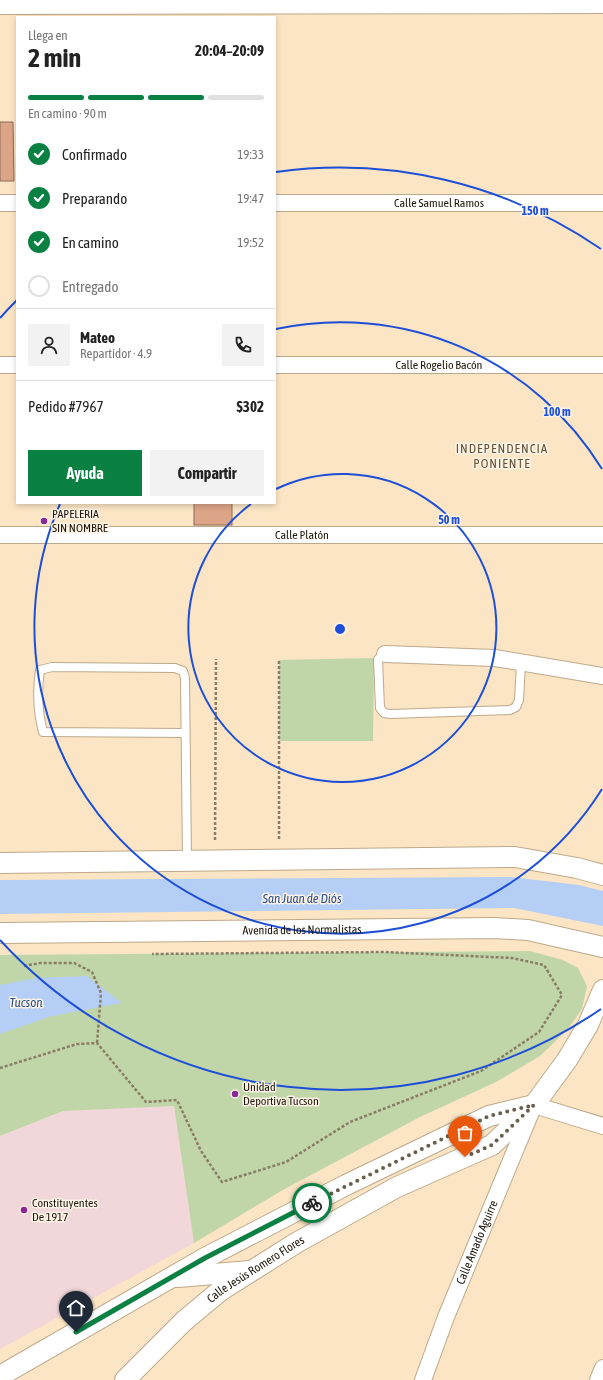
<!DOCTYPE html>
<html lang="es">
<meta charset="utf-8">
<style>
:root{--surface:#fff;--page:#f2f2f2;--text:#222;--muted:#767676;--line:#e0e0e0;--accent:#0b8043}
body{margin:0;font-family:"Asap Condensed",sans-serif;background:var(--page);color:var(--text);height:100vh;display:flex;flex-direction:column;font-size:15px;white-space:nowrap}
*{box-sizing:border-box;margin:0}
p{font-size:13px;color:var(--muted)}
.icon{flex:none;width:22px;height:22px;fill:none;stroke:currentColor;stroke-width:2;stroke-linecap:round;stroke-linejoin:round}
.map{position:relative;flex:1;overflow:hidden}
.side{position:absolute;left:16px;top:16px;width:260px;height:488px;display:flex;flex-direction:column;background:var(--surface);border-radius:0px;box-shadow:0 2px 6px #0003}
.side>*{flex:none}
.pin{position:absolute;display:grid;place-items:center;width:34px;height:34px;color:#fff;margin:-41px -17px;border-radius:50% 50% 50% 0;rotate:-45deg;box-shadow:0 0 4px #0007}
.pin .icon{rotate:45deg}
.courier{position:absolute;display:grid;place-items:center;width:40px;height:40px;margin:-20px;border:3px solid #0b8043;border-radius:50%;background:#fff;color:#222;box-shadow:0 1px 5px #0007}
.summary em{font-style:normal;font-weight:700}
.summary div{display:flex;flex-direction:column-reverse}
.summary{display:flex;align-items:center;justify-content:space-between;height:68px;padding:0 12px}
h1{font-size:26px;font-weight:700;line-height:30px}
.bar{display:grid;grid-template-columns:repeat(4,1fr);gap:6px 4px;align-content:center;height:48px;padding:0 12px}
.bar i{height:5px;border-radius:3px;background:var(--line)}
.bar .selected{background:var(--accent)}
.bar p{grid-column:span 4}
.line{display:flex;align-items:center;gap:10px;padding:0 12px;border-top:1px solid var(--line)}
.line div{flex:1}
.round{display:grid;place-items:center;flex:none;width:42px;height:42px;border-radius:0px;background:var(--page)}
ol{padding:0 12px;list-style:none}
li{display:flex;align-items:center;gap:12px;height:44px}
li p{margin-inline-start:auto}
li .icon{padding:4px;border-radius:50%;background:var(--accent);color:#fff;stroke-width:4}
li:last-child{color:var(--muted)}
li i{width:22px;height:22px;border:2px solid var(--line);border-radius:50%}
.primary-button{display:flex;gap:8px;margin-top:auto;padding:8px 12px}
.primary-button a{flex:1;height:46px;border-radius:0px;background:var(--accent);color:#fff;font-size:16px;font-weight:700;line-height:46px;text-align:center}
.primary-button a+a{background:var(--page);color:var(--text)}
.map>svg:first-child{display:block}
</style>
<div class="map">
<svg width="603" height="1380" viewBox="0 0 603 1380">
<rect width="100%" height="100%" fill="#fbe5c4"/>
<path fill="#f1d7da" d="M174,1105L194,1243L0,1349V1136L63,1111Z"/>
<g fill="#c0d6a9">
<path d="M374,658L373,741H279V660Z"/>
<path d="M530,951L563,960L578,968L587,986L582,1009L568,1029L540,1056L496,1082L420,1117L281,1191L194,1243L174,1106L63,1111L0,1136V955Z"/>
</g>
<g fill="#b5cef5">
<path d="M511,877L579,885L603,891V926L514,908L0,914V880Z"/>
<path d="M87,976L122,1003L52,1016L0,1034V985L36,978Z"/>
</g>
<g fill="#dca587" stroke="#8c6c5a">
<path d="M0,122H13L14,181H0Z"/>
<rect x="194" y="503" width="38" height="22"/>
</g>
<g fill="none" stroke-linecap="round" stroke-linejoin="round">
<defs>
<g id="service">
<path d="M385,654L378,659L380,708L384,713L390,714L510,710L516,707L519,700L521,664"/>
<path d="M185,733L43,732C38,713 37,690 40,670L52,667L175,668L183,671L185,678L187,861"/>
</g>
<g id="minor">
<path d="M0,6L603,5"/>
<path d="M0,203H17"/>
<path id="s1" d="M275,203H603"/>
<path d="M0,365H17"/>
<path id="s2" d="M275,365H603"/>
<path id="s3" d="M0,535H603"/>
<path d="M385,654L495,658L603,676"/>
<path id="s4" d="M423,1380L446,1317L534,1105L603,1126"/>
<path d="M598,1380L603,1368"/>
</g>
<g id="tertiary">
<path d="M0,863L515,857L577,868L603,875"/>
<path id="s5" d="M0,933L494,928L528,930L603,947"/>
<path d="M178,1277L250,1271"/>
<path d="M0,1376L205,1258L346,1185L489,1116L534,1105"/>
<path id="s6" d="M125,1380L184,1321L220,1291L296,1243L397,1187L492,1145L534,1105L567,1060L588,1025L603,990"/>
</g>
</defs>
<use href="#service" stroke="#bda98a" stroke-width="10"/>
<use href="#minor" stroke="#bda98a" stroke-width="18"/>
<use href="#tertiary" stroke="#bda98a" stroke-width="22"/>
<g stroke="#8a7c65" stroke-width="2.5" stroke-dasharray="3 2" stroke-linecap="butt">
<path d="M279,839V660"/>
<path d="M215,840L216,659"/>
<path d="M24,966L40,963H74L92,972L101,993L97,1043"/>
<path d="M0,1068L77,1044L97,1043L146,1102L177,1100L201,1151L222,1182L286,1162L350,1122L481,1071L539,1032L562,995L544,965L512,958L384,952L152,954"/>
</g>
<use href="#service" stroke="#fff" stroke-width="8"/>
<use href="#minor" stroke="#fff" stroke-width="16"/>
<use href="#tertiary" stroke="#fff" stroke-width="20"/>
</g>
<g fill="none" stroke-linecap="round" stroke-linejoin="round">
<path stroke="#6b5f4c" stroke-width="4" stroke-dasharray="0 7.2" d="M312,1203L489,1116L534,1105L492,1145L465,1157"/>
<path stroke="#0b8043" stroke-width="5" d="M76,1332L205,1258L312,1203"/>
</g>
<g fill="none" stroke="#1d4ed8" stroke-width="2">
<path d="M276 489A154 154 0 1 1 251 504"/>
<path d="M602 789A307 307 0 0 1 60 504M276 329A307 307 0 0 1 602 469"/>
<path d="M601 1009A461 461 0 0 1 0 940M0 318A461 461 0 0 1 17 300M276 172A461 461 0 0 1 601 249"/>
</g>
<g fill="#892993" stroke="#fdf4e7" stroke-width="1.5">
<circle cx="44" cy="521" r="4"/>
<circle cx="235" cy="1094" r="4"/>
<circle cx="24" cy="1210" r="4"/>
</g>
<g text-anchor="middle" stroke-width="3" stroke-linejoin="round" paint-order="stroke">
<g font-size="12" fill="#1e170b" stroke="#fdf4e7">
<text dy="4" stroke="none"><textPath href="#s1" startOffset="164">Calle Samuel Ramos</textPath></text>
<text dy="4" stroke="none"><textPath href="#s2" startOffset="164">Calle Rogelio Bacón</textPath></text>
<text dy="4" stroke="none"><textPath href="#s3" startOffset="302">Calle Platón</textPath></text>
<text dy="4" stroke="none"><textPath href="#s5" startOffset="302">Avenida de los Normalistas</textPath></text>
<text dy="4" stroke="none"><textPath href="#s4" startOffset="148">Calle Amado Aguirre</textPath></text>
<text dy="4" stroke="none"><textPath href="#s6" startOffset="172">Calle Jesús Romero Flores</textPath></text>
</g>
<g font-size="12" fill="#1e170b" stroke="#fdf4e7" text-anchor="start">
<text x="52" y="518">PAPELERIA<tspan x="52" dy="14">SIN NOMBRE</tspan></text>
<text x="243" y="1091">Unidad<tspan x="243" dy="14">Deportiva Tucson</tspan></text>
<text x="32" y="1207">Constituyentes<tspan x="32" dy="14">De 1917</tspan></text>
</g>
<g font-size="13" letter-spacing="1" fill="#655336" stroke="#fdf4e7">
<text x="502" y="453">INDEPENDENCIA<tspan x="502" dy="15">PONIENTE</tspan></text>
</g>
<g font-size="13" font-style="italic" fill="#2c508c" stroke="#fdf4e7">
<text x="302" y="903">San Juan de Diós</text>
<text x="26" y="1007">Tucson</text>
</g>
</g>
<circle cx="340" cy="629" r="6" fill="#1d4ed8" stroke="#fdf4e7" stroke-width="2"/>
<g font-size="12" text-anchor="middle" font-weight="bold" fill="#1d4ed8" stroke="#fdf4e7" stroke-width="3" stroke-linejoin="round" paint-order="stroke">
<text x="535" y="215">150 m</text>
<text x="557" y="416">100 m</text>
<text x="449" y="524">50 m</text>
</g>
</svg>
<div class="pin" style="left:465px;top:1157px;background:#ea580c"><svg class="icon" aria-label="bag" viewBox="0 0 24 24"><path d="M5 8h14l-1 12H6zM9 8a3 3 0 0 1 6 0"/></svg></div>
<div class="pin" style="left:76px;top:1332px;background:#1f2937"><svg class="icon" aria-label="home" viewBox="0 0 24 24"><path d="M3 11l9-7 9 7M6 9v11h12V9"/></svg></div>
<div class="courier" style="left:312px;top:1203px"><svg class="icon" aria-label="bike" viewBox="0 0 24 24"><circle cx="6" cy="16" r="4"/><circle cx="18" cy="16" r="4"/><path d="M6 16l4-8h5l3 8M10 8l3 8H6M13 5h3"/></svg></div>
<section class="side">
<div class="summary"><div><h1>2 min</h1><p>Llega en</p></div><em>20:04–20:09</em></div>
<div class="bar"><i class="selected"></i><i class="selected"></i><i class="selected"></i><i></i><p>En camino · 90 m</p></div>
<ol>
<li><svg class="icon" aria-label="check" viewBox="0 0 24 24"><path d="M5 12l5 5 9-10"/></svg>Confirmado<p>19:33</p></li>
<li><svg class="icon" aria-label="check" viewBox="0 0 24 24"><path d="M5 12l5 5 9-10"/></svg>Preparando<p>19:47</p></li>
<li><svg class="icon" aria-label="check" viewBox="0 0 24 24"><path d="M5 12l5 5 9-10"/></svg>En camino<p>19:52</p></li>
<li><i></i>Entregado</li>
</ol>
<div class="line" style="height:72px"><a class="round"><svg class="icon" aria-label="person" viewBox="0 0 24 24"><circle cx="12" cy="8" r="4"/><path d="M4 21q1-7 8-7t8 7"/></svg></a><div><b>Mateo</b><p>Repartidor · 4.9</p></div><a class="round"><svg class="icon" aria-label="phone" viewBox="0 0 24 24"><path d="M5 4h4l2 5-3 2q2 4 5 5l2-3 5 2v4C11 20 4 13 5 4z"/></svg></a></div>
<div class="line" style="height:52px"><div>Pedido #7967</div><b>$302</b></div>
<div class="primary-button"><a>Ayuda</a><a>Compartir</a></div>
</section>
</div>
